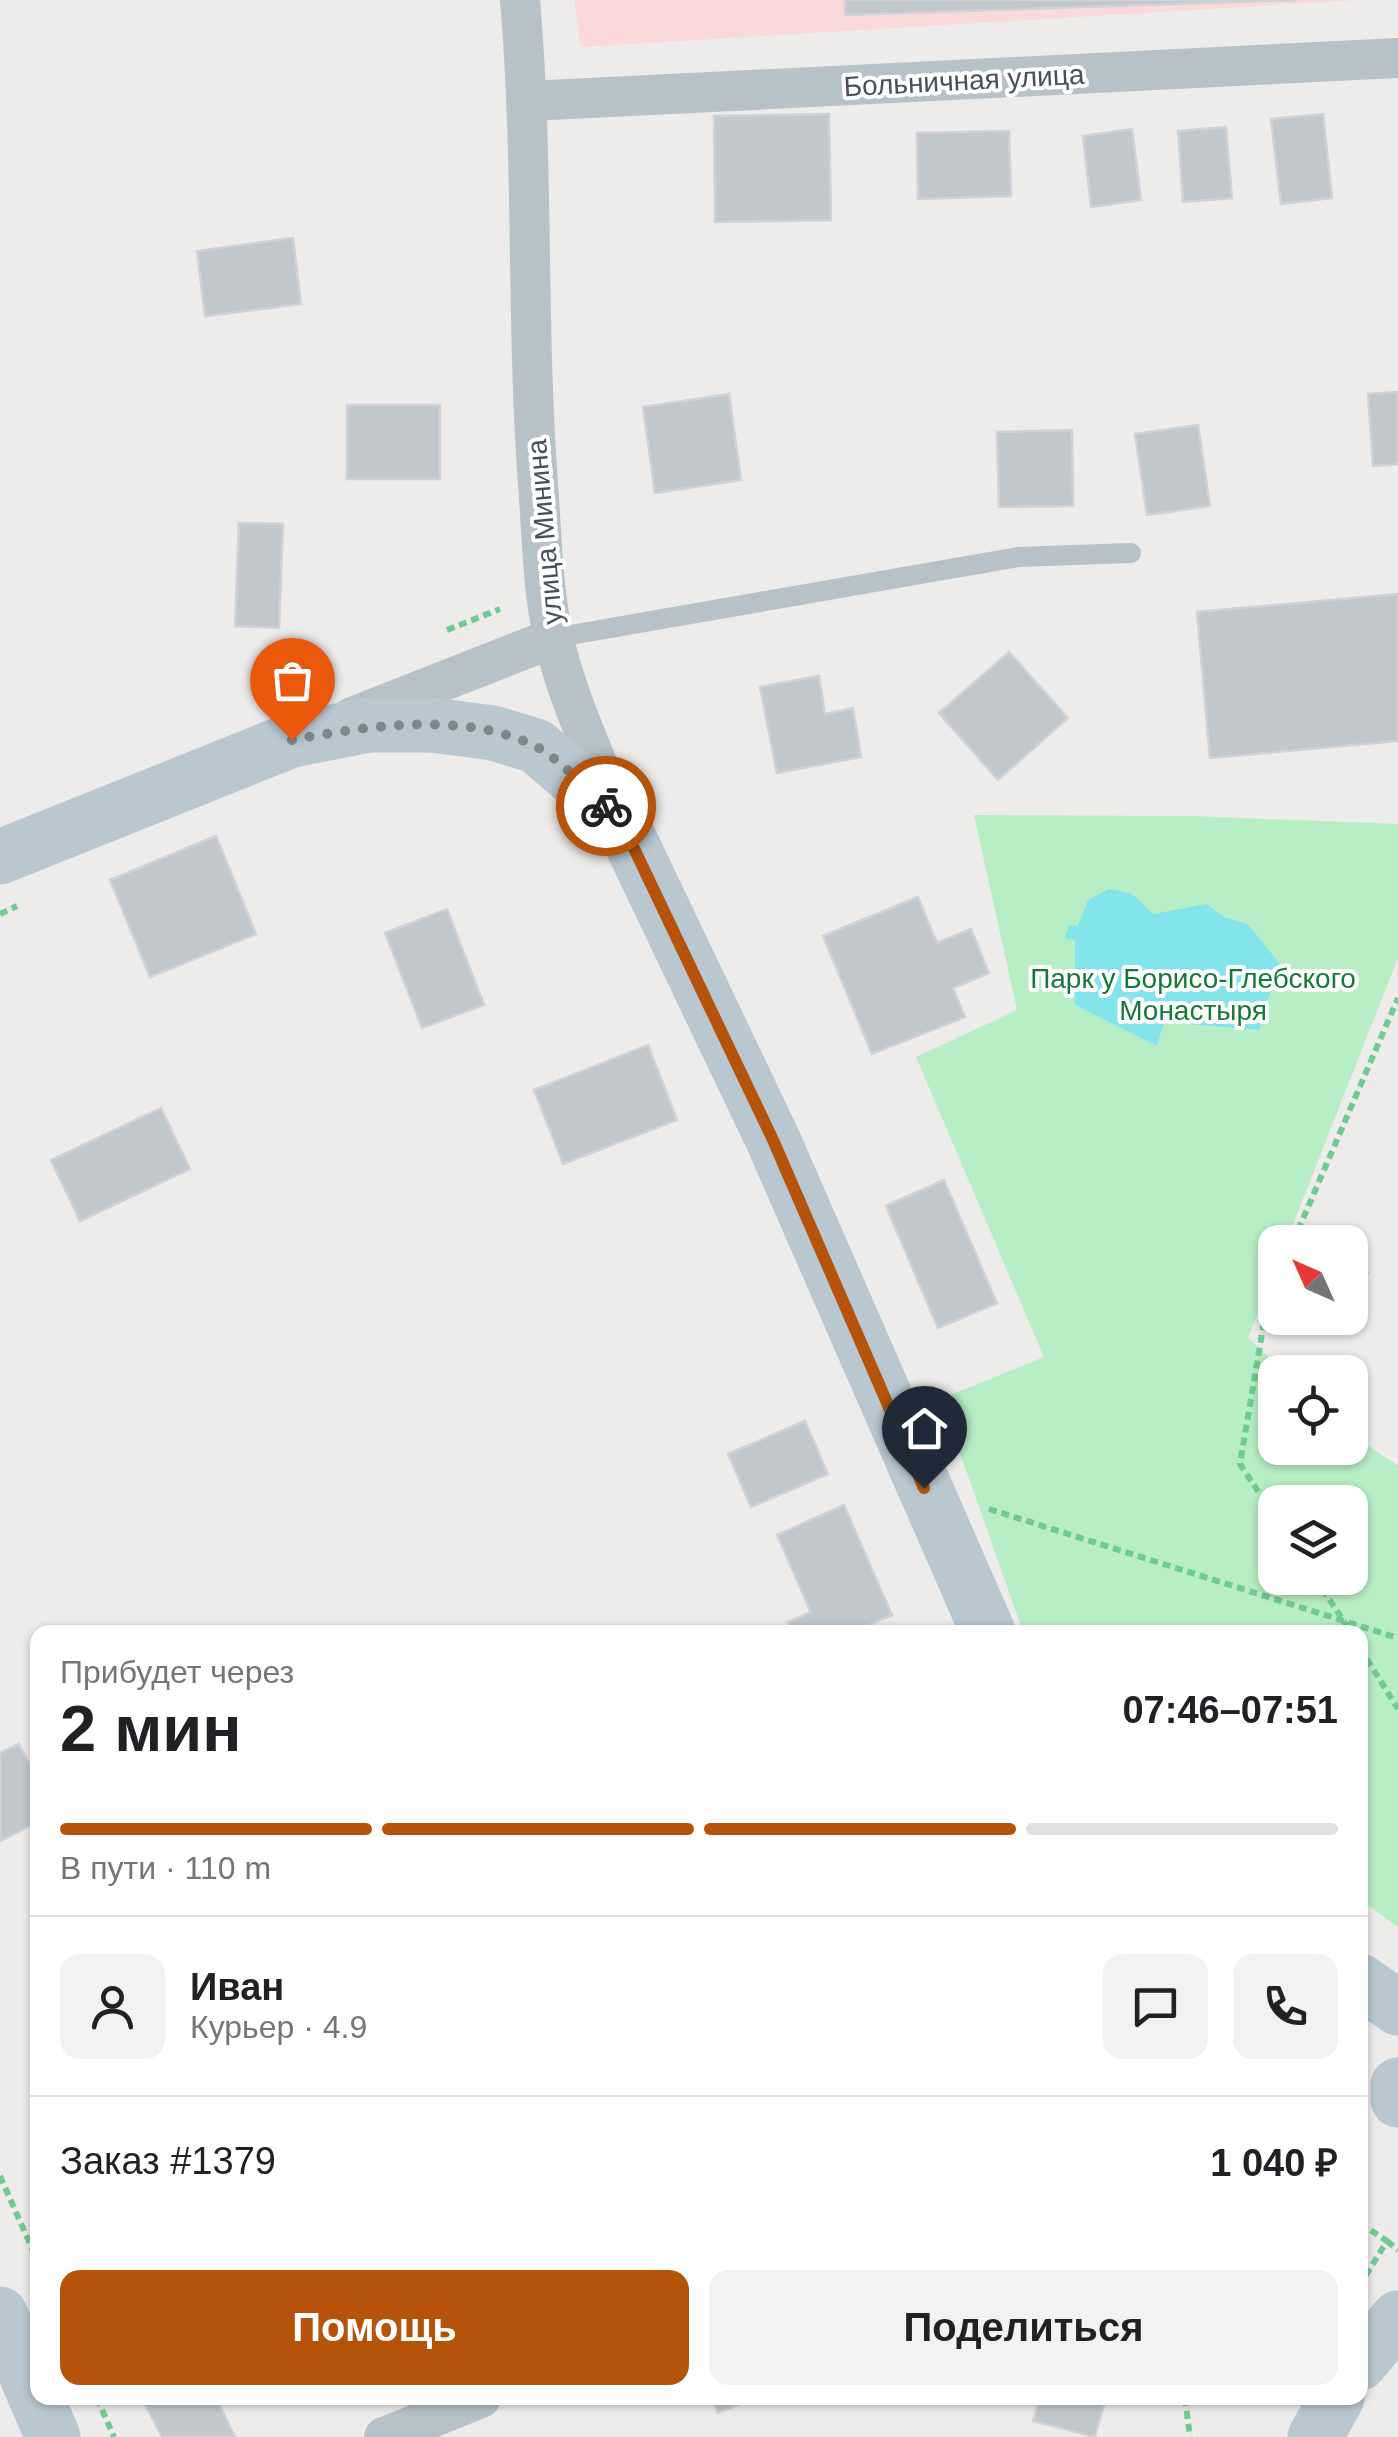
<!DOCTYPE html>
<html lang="ru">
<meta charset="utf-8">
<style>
:root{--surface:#fff;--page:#f2f2f2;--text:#202124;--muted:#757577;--line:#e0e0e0;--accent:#b45309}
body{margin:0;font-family:Helvetica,sans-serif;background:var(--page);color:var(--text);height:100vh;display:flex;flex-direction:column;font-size:38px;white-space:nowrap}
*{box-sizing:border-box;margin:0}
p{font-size:32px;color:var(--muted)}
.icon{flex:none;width:55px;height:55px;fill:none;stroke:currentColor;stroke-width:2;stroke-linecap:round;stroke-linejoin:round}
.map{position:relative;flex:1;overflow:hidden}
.side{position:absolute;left:30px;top:1625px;width:1338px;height:780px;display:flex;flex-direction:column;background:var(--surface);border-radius:20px;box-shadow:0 2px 8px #0004}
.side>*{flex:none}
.needle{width:65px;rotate:315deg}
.tools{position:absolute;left:1258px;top:1225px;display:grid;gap:20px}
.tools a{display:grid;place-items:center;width:110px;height:110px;border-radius:20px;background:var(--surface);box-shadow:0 2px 8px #0004;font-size:50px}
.pin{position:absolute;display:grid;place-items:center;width:85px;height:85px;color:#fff;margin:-102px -42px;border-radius:50% 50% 50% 0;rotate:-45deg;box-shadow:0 0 10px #0007}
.pin .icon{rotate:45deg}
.courier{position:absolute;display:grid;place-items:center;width:100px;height:100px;margin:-50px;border:8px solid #b45309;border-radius:50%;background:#fff;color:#222;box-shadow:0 2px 12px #0007}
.head em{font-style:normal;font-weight:600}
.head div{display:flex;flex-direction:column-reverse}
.head{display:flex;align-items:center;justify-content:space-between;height:170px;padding:0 30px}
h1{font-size:65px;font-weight:600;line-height:75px}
.bar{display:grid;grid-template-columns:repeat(4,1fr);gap:15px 10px;align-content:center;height:120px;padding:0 30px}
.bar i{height:12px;border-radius:8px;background:var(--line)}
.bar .selected{background:var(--accent)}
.bar p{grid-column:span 4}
.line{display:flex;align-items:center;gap:25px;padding:0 30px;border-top:2px solid var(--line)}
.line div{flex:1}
.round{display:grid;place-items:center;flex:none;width:105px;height:105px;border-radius:20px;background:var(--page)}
.button{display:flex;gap:20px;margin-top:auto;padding:20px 30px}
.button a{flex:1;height:115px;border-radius:20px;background:var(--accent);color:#fff;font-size:40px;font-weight:600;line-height:115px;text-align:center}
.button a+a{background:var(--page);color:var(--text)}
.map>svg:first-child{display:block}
</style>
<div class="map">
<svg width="1398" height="2437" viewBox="0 0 1398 2437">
<rect width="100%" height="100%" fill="#eeebeb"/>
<path fill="#fad9db" d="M574,0H1357L581,47Z"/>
<path fill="#b8eec5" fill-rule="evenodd" d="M974,815L1191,816L1398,824V958L1286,1242H1275V1270L1248,1338L1285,1372H1275V1448H1350V1433L1398,1466V1927L1360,1900V1632H1023L941,1399L1044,1357L916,1057L1017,1010ZM1275,1502H1350V1578H1275Z"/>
<path fill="#84e4eb" d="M1109,889L1131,893L1153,914L1207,904L1224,917L1248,924L1279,963L1259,1030L1164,1022L1157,1046L1075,1005V940L1065,938L1069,925L1078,926L1088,900Z"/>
<g fill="#c2c7cb" stroke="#cfd2d7" stroke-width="2.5">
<path d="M845,0H1297L845,15Z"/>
<path d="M829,114L831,220L715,222L714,116Z"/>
<path d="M1323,114L1332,198L1281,204L1271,119Z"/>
<path d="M1226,127L1232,198L1183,202L1178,131Z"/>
<path d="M1132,129L1141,200L1091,207L1083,136Z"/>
<path d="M1009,131L1011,196L918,199L917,133Z"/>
<path d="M293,238L301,304L205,316L197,251Z"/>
<path d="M1398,392V464L1373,466L1368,394Z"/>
<path d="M729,394L741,480L655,493L643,407Z"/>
<rect x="347" y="405" width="93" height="74"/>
<path d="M1198,425L1210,506L1147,515L1135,434Z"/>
<path d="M1072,430L1073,506L999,507L997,432Z"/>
<path d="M239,523L283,524L279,628L235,626Z"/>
<path d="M1398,594V741L1210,758L1197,612Z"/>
<path d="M1009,652L1068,718L998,780L939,713Z"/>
<path d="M819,676L825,714L853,708L861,757L777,773L760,687Z"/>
<path d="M216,836L256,934L150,977L110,880Z"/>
<path d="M918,897L937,943L971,929L989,973L953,988L965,1017L872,1054L823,936Z"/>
<path d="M447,909L484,1005L422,1028L385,933Z"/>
<path d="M648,1045L677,1120L563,1164L534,1090Z"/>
<path d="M161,1108L190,1169L80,1221L51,1160Z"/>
<path d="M944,1180L997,1303L938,1328L886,1206Z"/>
<path d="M1350,1262L1368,1273L1350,1303Z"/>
<path d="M805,1421L828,1474L751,1507L728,1454Z"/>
<path d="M844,1505L892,1615L853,1632H793L788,1622L811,1612L777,1535Z"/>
<path d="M19,1744L38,1781V1822L0,1841V1753Z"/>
<path d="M142,2398H216L235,2437H162Z"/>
<path d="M711,2398H754L718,2413Z"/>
<path d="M1040,2398H1106L1095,2437L1033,2421Z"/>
</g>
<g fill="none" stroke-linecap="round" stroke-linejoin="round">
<g stroke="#70cb92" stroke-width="6" stroke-dasharray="8 5" stroke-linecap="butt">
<path d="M447,630L500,609"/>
<path d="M0,914L17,906"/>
<path d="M1293,1242L1398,998"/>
<path d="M1275,1285L1267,1304L1240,1464L1275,1517"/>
<path d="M989,1509L1398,1638"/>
<path d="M1315,1578L1351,1632"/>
<path d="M1360,1648L1398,1709"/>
<path d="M0,2176L38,2262"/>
<path d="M1360,2223L1387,2241L1363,2280"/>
<path d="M1387,2241L1398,2250"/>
<path d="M97,2398L114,2437"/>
<path d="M1185,2398L1190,2437"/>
</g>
<path stroke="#b6c2c8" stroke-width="20" d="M553,638L1018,557L1131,553"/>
<g stroke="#b6c2c8" stroke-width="40">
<path d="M520,0C534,161 526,323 538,484C542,534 542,586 553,635C566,696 595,755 617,813"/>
<path d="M529,101L1398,58"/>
<path d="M352,717L553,638"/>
<path d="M384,2437L481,2398"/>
</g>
<g stroke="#b8c7d0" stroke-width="55">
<path d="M0,857L292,740L369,725H432L493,733L536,746L619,817L773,1140L988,1632"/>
<path d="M1360,1981L1398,2008"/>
<path d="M1398,2085V2100"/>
<path d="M0,2314L53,2437"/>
<path d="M1360,2363L1398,2318"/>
<path d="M1315,2437L1337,2398"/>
</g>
</g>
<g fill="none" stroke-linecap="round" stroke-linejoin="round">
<path stroke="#80878b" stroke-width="10" stroke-dasharray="0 18" d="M292,740C365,726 465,711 535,746C560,759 584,787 606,806"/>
<path stroke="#b45309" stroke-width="12" d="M606,806L619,817L773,1140L924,1488"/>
</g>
<g text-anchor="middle" stroke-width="8" stroke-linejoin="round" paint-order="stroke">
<g font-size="28" fill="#445158" stroke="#fff">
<text transform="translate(964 80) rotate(-3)" y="10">Больничная улица</text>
<text transform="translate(544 532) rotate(-95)" y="10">улица Минина</text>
</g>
<g font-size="28" fill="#16783a" stroke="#fff">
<text x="1193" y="988">Парк у Борисо-Глебского<tspan x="1193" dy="32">Монастыря</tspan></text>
</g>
</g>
</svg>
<div class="tools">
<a><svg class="needle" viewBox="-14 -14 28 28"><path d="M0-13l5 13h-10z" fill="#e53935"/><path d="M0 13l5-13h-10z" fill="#757577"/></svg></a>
<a><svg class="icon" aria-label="locate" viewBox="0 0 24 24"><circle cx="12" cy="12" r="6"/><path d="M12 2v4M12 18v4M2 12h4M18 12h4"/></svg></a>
<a><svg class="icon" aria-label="layers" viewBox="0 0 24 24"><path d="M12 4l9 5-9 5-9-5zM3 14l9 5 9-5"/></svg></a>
</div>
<div class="pin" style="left:292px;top:740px;background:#ea580c"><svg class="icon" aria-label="bag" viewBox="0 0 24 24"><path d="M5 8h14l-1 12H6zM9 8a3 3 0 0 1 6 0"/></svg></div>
<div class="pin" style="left:924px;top:1488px;background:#1f2937"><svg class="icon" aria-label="home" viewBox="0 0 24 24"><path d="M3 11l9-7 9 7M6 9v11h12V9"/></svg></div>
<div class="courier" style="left:606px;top:806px"><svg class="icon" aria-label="bike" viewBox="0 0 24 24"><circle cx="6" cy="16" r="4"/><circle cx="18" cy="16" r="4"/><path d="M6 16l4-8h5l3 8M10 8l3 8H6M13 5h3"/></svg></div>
<section class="side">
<div class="head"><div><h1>2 мин</h1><p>Прибудет через</p></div><em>07:46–07:51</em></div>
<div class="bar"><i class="selected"></i><i class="selected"></i><i class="selected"></i><i></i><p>В пути · 110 m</p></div>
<div class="line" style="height:180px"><a class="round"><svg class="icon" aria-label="person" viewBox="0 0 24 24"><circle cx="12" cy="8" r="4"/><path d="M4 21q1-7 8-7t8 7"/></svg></a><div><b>Иван</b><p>Курьер · 4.9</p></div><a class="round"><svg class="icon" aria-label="chat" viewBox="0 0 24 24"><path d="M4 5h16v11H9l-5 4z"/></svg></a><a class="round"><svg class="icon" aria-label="phone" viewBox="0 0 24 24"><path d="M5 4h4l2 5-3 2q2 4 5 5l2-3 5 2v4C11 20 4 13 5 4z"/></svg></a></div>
<div class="line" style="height:130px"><div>Заказ #1379</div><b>1 040 ₽</b></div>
<div class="button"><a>Помощь</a><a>Поделиться</a></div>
</section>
</div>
